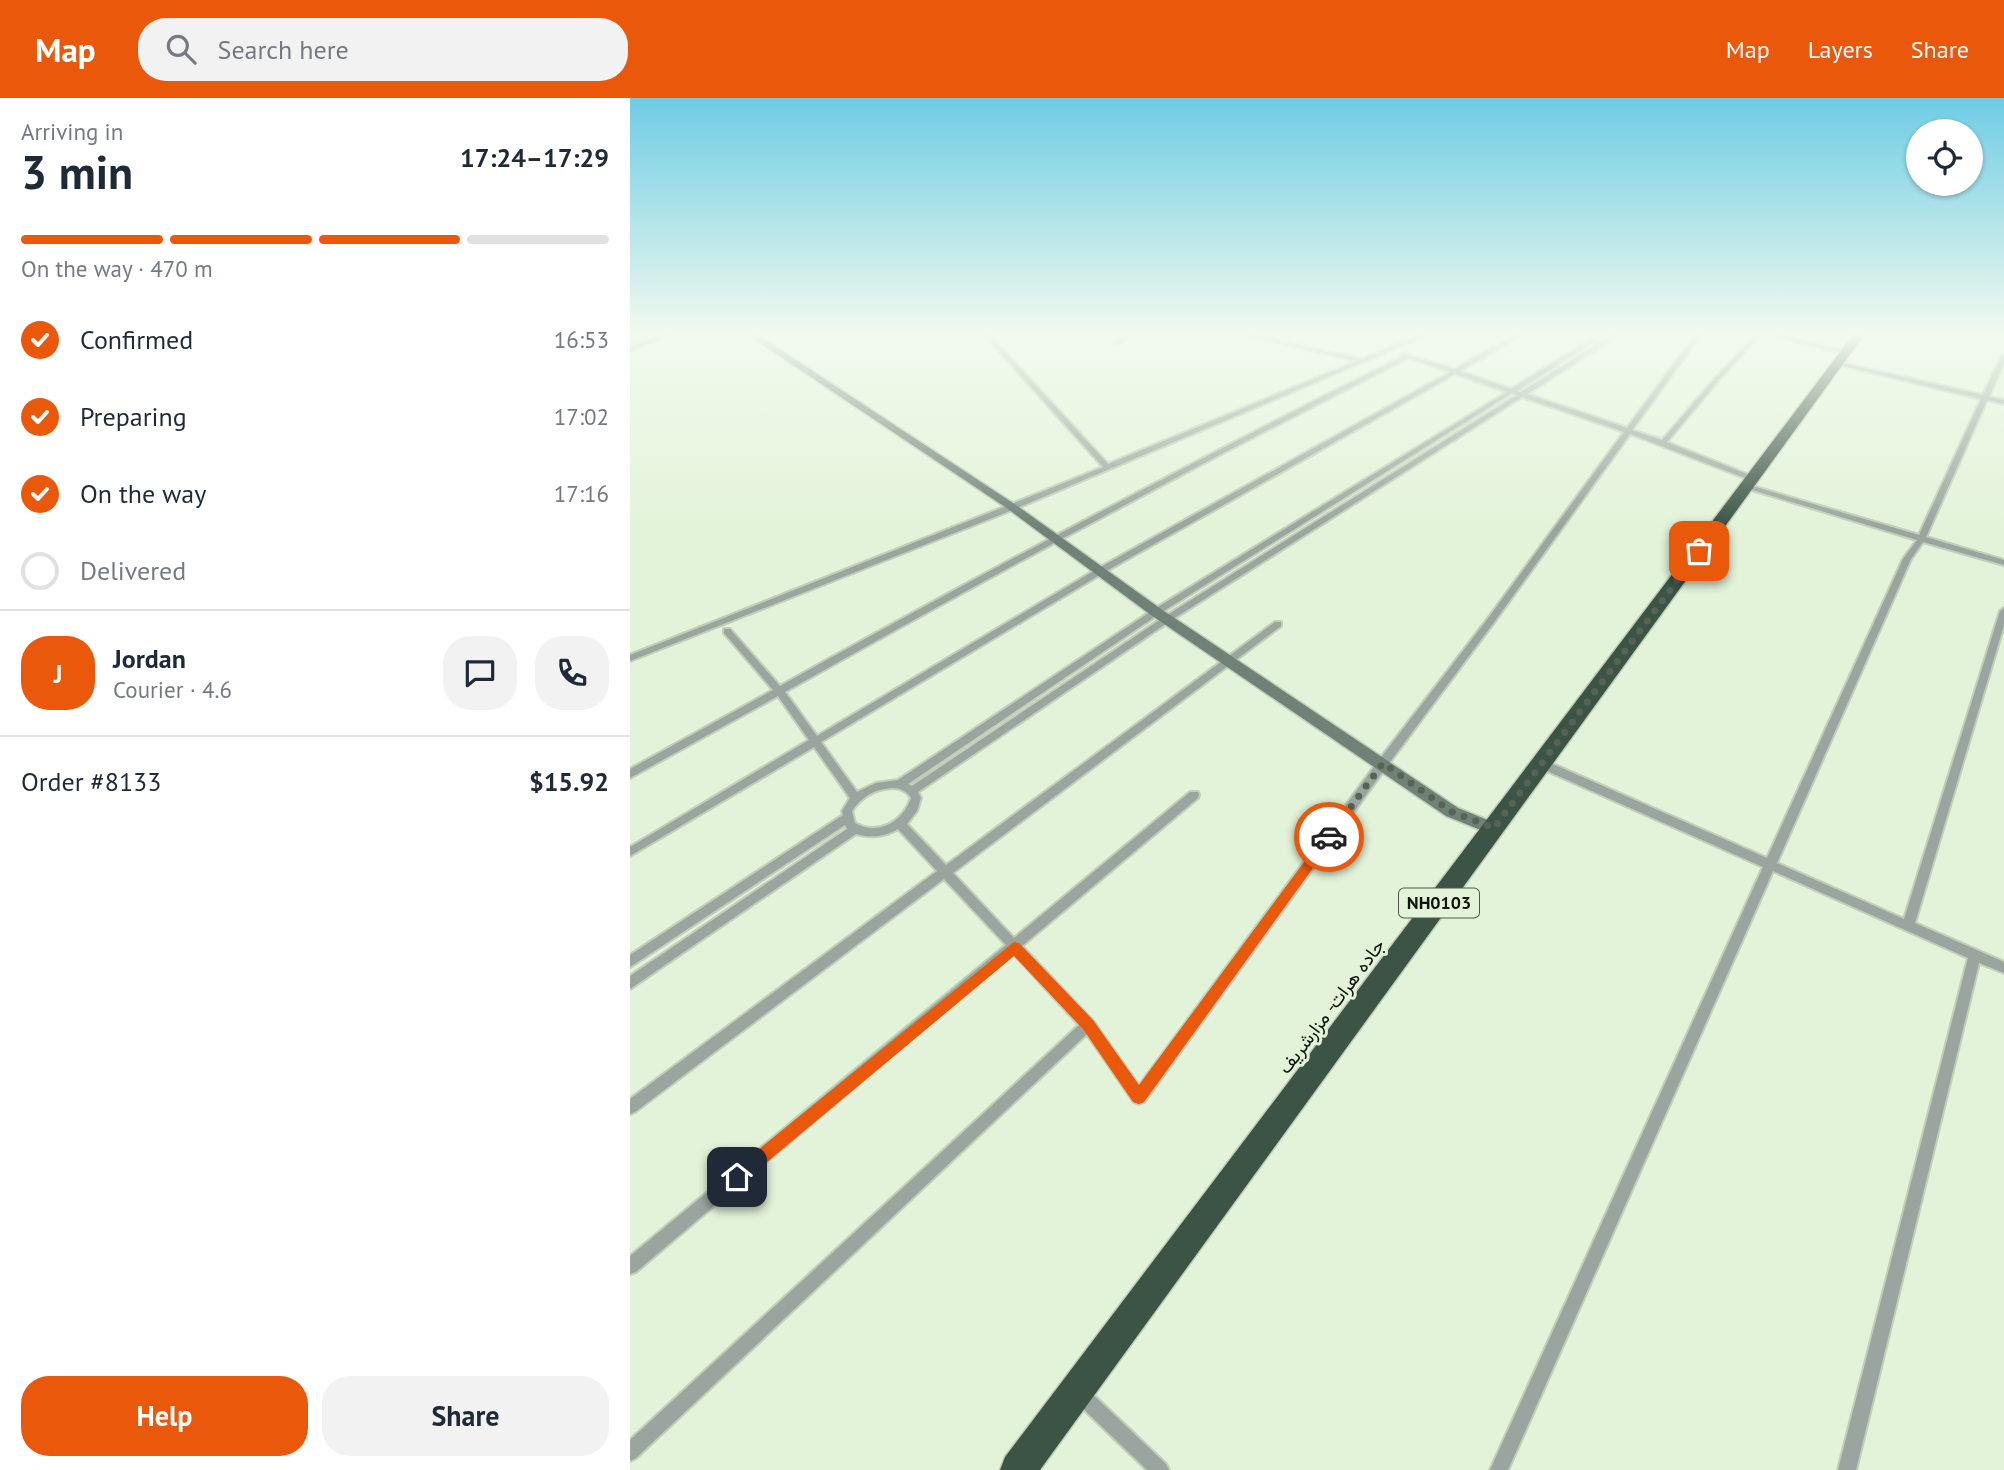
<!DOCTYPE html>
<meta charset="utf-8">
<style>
:root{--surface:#fff;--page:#f2f2f3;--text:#1f2937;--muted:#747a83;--line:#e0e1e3;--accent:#ea580c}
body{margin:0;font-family:"PT Sans",Vazirmatn,sans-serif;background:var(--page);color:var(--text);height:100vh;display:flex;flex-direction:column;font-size:26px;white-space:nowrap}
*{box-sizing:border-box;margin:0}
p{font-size:23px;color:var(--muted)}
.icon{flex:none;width:38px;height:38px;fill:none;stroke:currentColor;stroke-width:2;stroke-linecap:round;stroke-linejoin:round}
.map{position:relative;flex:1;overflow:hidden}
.side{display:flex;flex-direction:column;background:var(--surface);width:630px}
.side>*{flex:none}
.tools{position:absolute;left:1276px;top:21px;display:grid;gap:14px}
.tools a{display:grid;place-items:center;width:77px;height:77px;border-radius:50%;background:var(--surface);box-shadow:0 2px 5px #0004;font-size:35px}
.pin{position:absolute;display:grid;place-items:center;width:60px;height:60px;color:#fff;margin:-30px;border-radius:14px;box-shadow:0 4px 10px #0006}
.courier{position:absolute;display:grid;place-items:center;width:70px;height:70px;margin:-35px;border:5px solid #ea580c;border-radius:50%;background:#fff;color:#222;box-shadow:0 2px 9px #0007}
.headline em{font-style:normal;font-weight:700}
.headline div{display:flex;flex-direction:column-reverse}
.headline{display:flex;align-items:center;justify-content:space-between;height:119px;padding:0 21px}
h1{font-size:46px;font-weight:700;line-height:52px}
.bar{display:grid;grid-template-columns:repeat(4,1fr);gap:10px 7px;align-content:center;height:84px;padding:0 21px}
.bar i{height:9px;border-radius:5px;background:var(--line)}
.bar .on{background:var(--accent)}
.bar p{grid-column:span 4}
.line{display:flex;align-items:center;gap:18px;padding:0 21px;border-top:2px solid var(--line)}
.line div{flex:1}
.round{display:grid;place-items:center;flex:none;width:74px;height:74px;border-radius:28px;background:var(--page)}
ol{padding:0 21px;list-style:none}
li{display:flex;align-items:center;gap:21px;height:77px}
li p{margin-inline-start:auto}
li .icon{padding:7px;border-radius:50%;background:var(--accent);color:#fff;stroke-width:4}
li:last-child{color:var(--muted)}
li i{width:38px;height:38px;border:4px solid var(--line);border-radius:50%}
.button{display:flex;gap:14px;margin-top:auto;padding:14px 21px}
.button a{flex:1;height:80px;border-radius:28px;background:var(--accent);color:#fff;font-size:28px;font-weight:700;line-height:80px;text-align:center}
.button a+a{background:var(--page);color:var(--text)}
header{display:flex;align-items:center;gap:42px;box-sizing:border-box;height:98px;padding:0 35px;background:var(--accent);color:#fff}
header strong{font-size:33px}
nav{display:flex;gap:38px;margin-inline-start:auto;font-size:24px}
.search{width:490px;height:63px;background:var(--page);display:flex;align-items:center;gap:18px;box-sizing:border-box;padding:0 24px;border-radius:28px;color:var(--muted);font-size:26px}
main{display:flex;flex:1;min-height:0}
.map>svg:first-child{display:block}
</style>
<header>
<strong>Map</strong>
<div class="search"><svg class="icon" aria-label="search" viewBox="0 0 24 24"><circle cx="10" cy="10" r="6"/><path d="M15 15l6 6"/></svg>Search here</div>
<nav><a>Map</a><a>Layers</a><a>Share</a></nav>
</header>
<main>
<section class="side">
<div class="headline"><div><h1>3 min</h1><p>Arriving in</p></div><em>17:24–17:29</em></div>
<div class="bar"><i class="on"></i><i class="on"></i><i class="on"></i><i></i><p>On the way · 470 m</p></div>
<ol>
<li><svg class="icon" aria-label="check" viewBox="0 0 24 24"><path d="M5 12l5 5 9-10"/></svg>Confirmed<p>16:53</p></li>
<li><svg class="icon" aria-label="check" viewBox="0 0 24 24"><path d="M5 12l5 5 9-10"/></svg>Preparing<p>17:02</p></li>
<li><svg class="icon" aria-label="check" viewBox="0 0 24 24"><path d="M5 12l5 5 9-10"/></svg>On the way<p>17:16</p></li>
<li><i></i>Delivered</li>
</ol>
<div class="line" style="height:126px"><b class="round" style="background:var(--accent);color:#fff">J</b><div><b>Jordan</b><p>Courier · 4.6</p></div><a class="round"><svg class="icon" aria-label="chat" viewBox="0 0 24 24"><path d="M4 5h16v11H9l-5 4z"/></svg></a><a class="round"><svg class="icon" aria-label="phone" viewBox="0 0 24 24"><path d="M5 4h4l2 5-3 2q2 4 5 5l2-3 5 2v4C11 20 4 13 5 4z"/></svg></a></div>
<div class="line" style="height:91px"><div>Order #8133</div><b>$15.92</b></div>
<div class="button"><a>Help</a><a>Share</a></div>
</section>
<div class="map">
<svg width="1374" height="1372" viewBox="0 0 1374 1372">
<rect width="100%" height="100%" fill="#e3f3d9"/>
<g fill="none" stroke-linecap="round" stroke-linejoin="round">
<defs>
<g id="street">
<path d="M32,237H41L0,253V249Z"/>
<path d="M354,237H360L478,366L727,263L613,237H625L732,261L789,237H798L385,411L0,563V557L379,407L473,369Z"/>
<path d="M495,237H502L487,247H483V245Z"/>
<path d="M885,237H893L830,273L881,291L967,237H975L887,293L891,294L981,237H989L897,296L997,330L1065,237H1071L1002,332L1032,342L1085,280L1125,237H1131L1089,282L1037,344L1127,380L1120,382L1000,336L865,523L757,668L514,1004L509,1006L504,1004L457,936L6,1360L0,1363V1342L449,927L383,855L6,1174L0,1176V1158L376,847L314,781L5,1014L0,1016V1001L307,773L268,731C254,739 242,740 226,736L0,891V878L217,731L215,727L0,869V857L213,717L212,713L220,700L184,649L0,758V749L179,642L148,598L0,680V671L143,592L94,535V531H100L150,588C355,474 563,363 773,258L771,257V255L824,271ZM779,260L820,274L467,471L187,638L155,594C360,478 568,366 779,260ZM825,276L877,294L523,512L268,682L246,685L227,694L191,644L473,475ZM882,295L887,297L534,519L282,688L278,686L529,516ZM892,299L994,334L859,519L749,662L509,988L463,923L392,848L568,700L569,697L568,694H560L384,840L323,775L651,528V524H645L316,767L277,726L287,713L291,700L288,694L540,523ZM262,690C270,690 277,693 281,700C273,724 248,738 225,725L222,713C232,698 245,691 262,690Z"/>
<path d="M1140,237H1152L1220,254L1217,256Z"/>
<path d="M1374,256V265L1359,299L1374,302V306L1357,302L1296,439L1374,462V467L1293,444L1281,461L1147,765L1274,821L1370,513L1374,510V527L1285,825L1374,864V875L1349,865L1226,1372H1208L1338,860L1143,773L878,1372H860L1133,769L908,669L907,666L912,662L916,663L1137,760L1273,461L1287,442L1112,389L1119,387L1289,437L1351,301L1205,266L1208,264L1353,297L1371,258Z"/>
<path d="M449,1287L455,1289L536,1366L539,1372H517L443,1301L441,1295L443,1289Z"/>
</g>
<path id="secondary" d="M118,237H128L386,407L531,511L828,710L870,727L872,731L870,735H858L816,718L521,517L378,411Z"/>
<path id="highway" d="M1223,237H1234L410,1372H370L375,1359Z"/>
</defs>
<use href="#street" stroke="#c1cfb8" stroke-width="4"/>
<use href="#secondary" stroke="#c1cfb8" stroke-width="3"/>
<use href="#highway" stroke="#c1cfb8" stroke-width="3"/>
<use href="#street" fill="#99a59e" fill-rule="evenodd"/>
<use href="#secondary" fill="#708278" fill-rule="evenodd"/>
<use href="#highway" fill="#3b5446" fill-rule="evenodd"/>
</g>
<linearGradient id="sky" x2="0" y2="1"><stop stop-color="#6fcce5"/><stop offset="0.55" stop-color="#f2faee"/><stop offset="1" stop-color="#f2faee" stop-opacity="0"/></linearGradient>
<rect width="1374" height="429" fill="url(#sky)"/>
<path fill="#ea580c" d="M699,734L703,736V742L514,1004L509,1006L503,1004L453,931L384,858L112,1085L107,1087L101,1085L99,1079L101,1074L384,844L389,845L463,922L509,987L695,736Z"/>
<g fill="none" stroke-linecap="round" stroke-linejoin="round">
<path stroke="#596354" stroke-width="7" stroke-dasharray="0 12.6" d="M699,739L753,665L822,714L864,730L1069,453"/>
</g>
<g text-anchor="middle" stroke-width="6" stroke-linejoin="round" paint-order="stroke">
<rect fill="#e3f3d9" stroke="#4f584a" stroke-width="2" x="769" y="790.5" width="80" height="29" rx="5"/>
<g font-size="18" font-weight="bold" fill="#0f150c">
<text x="809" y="811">NH0103</text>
</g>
<g font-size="19" fill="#0f150c" stroke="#e3f3d9">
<text transform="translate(701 908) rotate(-53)" y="7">جاده هرات- مزارشریف</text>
</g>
</g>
</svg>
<div class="tools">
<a><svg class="icon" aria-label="locate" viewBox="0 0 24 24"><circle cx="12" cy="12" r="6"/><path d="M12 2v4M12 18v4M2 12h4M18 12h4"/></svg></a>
</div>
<div class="pin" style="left:1069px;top:453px;background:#ea580c"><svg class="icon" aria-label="bag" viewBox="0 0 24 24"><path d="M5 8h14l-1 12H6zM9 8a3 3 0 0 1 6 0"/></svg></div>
<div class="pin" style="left:107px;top:1079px;background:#1f2937"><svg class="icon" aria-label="home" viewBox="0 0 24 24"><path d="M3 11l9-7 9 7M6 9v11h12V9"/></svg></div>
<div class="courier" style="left:699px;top:739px"><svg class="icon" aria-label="car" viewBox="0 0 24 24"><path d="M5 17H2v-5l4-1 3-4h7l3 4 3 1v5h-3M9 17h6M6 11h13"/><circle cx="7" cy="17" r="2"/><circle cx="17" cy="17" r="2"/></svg></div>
</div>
</main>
